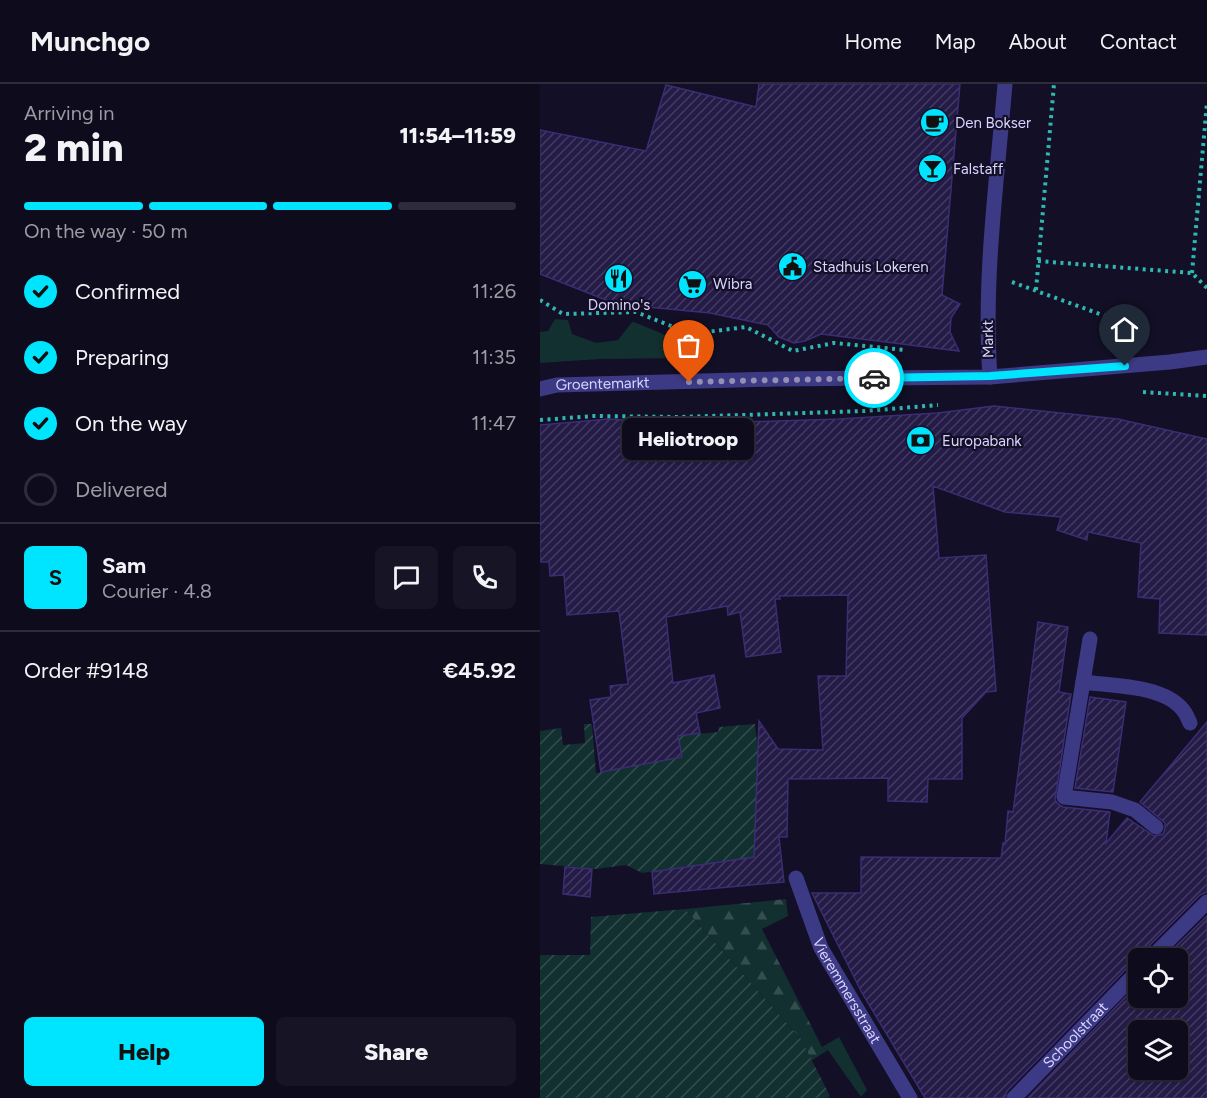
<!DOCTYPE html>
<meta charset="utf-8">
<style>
:root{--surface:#0e0b1c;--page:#171425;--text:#f1f3f6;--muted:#9b9ba3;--line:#2e2b3b;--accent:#00e5ff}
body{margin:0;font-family:Figtree,sans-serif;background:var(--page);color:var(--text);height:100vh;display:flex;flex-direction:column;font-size:22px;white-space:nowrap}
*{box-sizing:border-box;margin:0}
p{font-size:20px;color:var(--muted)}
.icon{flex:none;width:33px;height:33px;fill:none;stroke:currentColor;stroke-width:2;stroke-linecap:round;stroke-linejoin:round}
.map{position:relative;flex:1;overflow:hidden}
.sheet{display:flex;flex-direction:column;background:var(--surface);width:540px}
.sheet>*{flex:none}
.controls{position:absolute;left:588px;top:864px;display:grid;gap:12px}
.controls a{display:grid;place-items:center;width:60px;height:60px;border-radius:9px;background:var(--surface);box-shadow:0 2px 4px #0004,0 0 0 2px var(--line);font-size:30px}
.pin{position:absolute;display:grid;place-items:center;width:51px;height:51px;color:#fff;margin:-62px -26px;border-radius:50% 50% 50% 0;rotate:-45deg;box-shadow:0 0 6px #0007}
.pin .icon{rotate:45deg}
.courier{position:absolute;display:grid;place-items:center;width:60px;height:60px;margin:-30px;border:4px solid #00e5ff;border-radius:50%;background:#fff;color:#222;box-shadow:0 2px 8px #0007}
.bubble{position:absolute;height:42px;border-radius:9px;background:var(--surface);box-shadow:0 2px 4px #0004,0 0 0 2px var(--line);font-size:20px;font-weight:800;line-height:42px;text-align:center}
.summary em{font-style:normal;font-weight:800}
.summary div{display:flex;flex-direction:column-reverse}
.summary{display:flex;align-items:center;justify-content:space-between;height:102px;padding:0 24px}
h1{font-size:39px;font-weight:800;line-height:45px}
.bar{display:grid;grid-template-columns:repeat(4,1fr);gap:9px 6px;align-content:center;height:72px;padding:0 24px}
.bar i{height:8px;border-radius:4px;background:var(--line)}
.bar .on{background:var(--accent)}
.bar p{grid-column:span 4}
.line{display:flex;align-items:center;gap:15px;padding:0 24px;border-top:2px solid var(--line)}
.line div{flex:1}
.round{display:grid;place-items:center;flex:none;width:63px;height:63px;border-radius:9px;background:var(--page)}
ol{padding:0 24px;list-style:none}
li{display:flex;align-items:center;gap:18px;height:66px}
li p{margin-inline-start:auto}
li .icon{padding:6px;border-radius:50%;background:var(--accent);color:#111;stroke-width:4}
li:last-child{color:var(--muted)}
li i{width:33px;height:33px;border:3px solid var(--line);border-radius:50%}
.button{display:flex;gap:12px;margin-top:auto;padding:12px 24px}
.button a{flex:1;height:69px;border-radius:9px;background:var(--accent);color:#111;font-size:24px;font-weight:800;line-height:69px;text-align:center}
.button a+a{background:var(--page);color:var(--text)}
header{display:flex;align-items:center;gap:36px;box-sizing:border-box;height:84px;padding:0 30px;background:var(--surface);border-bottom:2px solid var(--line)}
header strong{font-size:28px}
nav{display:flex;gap:33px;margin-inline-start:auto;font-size:21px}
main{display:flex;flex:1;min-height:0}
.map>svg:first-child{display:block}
</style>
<header>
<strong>Munchgo</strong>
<nav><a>Home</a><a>Map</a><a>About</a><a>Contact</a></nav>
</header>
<main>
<section class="sheet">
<div class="summary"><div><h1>2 min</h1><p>Arriving in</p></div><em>11:54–11:59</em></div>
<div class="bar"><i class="on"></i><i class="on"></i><i class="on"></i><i></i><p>On the way · 50 m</p></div>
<ol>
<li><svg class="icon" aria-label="check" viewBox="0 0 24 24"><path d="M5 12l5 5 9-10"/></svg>Confirmed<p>11:26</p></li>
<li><svg class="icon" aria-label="check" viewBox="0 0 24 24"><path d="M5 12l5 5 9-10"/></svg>Preparing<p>11:35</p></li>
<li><svg class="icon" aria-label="check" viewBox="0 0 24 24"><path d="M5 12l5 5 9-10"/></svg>On the way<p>11:47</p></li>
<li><i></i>Delivered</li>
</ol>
<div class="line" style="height:108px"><b class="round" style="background:var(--accent);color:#111">S</b><div><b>Sam</b><p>Courier · 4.8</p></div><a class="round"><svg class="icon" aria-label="chat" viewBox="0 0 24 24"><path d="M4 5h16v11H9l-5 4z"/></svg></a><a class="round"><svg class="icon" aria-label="phone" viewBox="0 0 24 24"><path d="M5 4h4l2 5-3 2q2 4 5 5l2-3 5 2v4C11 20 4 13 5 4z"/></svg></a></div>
<div class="line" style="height:78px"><div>Order #9148</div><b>€45.92</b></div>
<div class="button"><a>Help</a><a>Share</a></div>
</section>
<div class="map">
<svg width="667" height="1014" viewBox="0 0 667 1014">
<defs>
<pattern id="forest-firs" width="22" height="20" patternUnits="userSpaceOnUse" patternTransform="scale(1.5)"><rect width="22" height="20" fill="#12302f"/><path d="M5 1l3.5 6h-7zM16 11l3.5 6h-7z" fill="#344d4e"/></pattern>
<pattern id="garden-furrows" width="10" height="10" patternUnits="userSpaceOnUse" patternTransform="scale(1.5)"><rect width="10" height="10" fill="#12302f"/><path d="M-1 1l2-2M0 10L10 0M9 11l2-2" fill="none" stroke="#344d4e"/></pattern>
<pattern id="building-hatch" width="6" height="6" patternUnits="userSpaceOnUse" patternTransform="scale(1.5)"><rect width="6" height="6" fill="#241b47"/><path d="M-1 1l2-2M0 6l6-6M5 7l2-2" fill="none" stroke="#433b63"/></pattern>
</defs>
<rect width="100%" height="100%" fill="#130f26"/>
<g fill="#12302f">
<path d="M15,235L28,236L32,250L56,259L78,256L92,238H94L152,262L154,269L147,274L60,275L0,279V248L8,247Z"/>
<path d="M299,953L327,1006L321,1013L288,966L282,963Z"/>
</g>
<path fill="url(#forest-firs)" d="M246,815L248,832L222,845L282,963L288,966L271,977L261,955L145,825Z"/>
<g fill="url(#garden-furrows)">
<path d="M44,640H52L56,689L142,673L138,652L178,648L179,643L215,640L218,666L214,773L102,789L86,781L56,785L0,780V647L21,644L23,661L45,659Z"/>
<path d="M145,825L261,955L290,1012L287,1014H0V871H50L51,833Z"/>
</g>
<g fill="url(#building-hatch)" stroke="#3b2d73" stroke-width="1.5" fill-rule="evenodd">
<path d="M219,0H420L402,211L420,220L411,234L410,248L419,267L281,250L265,257L254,259L239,253L228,241L170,229L76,220L0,190V46L106,67L126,1L216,23Z"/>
<path d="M454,322L578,335L667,355V551L619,549L620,515L598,513L601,459L548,448L547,456L517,446L521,433L465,428L393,402L399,474L446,471L456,607L446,608L422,634V695H388L387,718L348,717V694L248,695L247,753H239L244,798L114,810L112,788L214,773L219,637L238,665L283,666L278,592H306L308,511L239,512L240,515H235L241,568L206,573L200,528L188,531L187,522L126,533L133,599L174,591L180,624L156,629L160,649L138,652L142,673L61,688L50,616L71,613L70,602L88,600L79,527L27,531L24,491L10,492L9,478H0V341L69,335L139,340L299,335L397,329Z"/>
<path d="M498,538L528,543L519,608L531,610L515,716L518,720L523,723L570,728L566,759L587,734L614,752L623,750L625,745V739L600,718L667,638V808L660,811L604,867L598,878L591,880L467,1007L465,1014H385L322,909L272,809H321V773L461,774L463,759L465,760L468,727L473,728Z"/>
<path d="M550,613L586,618L573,708L535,704Z"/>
<path d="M25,783L52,785L50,813L23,810Z"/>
<path d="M667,832V1014H488L598,900V914H638V874H624ZM598,946H638V986H598Z"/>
</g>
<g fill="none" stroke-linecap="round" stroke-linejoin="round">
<g stroke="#2fb8b0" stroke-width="4" stroke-dasharray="3 4.5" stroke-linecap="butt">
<path d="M498,177L652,189L667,204"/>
<path d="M652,189L667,18"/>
<path d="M472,198L579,237L601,255"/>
<path d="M496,206L514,0"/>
<path d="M0,216L23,230L96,228L151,250L206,243L253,267L294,259L365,266"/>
<path d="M603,308L667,312"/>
<path d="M0,336L54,332L140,333L325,327L398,321"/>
</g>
<g stroke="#3d3a85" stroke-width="15">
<path d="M550,555L524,713L572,718L595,726L616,743"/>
<path d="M543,598C572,602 624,601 643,626C646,629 648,635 650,639"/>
</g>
<g stroke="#3d3a85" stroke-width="15">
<path d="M450,293C443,195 457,97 465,0"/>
<path id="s1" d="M256,794L281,864L370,1014"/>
<path d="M611,874L667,818"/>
<path id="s2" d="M474,1014L598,887"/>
</g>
<path stroke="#3d3a85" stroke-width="15" id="s3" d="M0,305L17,301L236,295L450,293L630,278L667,273"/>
</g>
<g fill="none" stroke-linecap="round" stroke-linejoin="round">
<path stroke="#948fb3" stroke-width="6" stroke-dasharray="0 10.8" d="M149,298L334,294"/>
<path stroke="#00e5ff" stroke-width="8" d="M334,294L450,292L585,282"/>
</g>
<defs>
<symbol id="cafe-disc" viewBox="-11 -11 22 22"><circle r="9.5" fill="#00e5ff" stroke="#130f26"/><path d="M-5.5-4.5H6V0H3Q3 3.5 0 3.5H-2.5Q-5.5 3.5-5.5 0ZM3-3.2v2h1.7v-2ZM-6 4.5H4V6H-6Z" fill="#111"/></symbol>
<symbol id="bar-disc" viewBox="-11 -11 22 22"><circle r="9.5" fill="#00e5ff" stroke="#130f26"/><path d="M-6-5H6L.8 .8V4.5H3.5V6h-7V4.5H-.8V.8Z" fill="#111"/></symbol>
<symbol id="civic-disc" viewBox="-11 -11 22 22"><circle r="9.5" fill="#00e5ff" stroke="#130f26"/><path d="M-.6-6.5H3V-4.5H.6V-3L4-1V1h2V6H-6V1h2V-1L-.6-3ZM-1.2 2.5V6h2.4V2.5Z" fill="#111"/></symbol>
<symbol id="restaurant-disc" viewBox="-11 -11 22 22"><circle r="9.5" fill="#00e5ff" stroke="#130f26"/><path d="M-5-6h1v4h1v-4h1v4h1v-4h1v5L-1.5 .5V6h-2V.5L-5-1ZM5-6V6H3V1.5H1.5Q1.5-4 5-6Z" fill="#111"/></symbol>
<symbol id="supermarket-disc" viewBox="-11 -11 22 22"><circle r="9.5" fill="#00e5ff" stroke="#130f26"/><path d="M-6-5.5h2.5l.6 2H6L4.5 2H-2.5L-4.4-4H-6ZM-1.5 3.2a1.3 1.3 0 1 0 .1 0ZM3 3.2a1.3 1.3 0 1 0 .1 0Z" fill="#111"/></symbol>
<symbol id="bank-disc" viewBox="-11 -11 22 22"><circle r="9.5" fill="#00e5ff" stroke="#130f26"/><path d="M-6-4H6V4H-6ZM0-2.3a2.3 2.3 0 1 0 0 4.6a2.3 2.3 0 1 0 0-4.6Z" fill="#111"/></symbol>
</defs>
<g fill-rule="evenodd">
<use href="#cafe-disc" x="378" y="22" width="33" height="33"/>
<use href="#bar-disc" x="376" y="68" width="33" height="33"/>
<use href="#civic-disc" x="236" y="166" width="33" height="33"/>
<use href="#restaurant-disc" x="62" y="178" width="33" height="33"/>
<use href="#supermarket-disc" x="136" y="184" width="33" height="33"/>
<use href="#bank-disc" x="364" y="340" width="33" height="33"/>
</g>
<g text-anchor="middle" stroke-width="4.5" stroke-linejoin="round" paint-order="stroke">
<g font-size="15" fill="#d9d4ff" stroke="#130f26" text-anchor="start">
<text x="415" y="44">Den Bokser</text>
<text x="413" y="90">Falstaff</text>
<text x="273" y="188">Stadhuis Lokeren</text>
<text x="173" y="205">Wibra</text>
<text x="79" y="226" text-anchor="middle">Domino's</text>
<text x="402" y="362">Europabank</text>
</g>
<g font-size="15" fill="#d9d4ff" stroke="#130f26">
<text transform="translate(448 255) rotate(-91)" y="5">Markt</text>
<text dy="5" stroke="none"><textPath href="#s3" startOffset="63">Groentemarkt</textPath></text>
<text dy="5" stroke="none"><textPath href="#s1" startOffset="124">Vieremmersstraat</textPath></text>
<text dy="5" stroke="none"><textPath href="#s2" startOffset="88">Schoolstraat</textPath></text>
</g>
</g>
</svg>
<div class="controls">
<a><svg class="icon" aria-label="locate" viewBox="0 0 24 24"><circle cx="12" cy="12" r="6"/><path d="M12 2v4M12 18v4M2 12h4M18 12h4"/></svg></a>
<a><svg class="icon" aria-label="layers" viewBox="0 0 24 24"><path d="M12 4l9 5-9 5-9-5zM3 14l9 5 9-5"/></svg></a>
</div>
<div class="pin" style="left:149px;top:298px;background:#ea580c"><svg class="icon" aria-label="bag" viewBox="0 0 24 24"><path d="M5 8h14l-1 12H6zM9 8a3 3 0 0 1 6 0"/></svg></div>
<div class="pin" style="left:585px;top:282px;background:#1f2937"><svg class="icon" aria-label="home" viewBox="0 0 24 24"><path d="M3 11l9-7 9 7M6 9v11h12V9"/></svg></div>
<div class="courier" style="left:334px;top:294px"><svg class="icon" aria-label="car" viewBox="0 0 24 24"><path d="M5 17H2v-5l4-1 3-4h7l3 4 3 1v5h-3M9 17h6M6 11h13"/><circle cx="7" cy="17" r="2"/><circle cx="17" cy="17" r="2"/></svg></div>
<div class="bubble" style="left:82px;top:334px;width:132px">Heliotroop</div>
</div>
</main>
